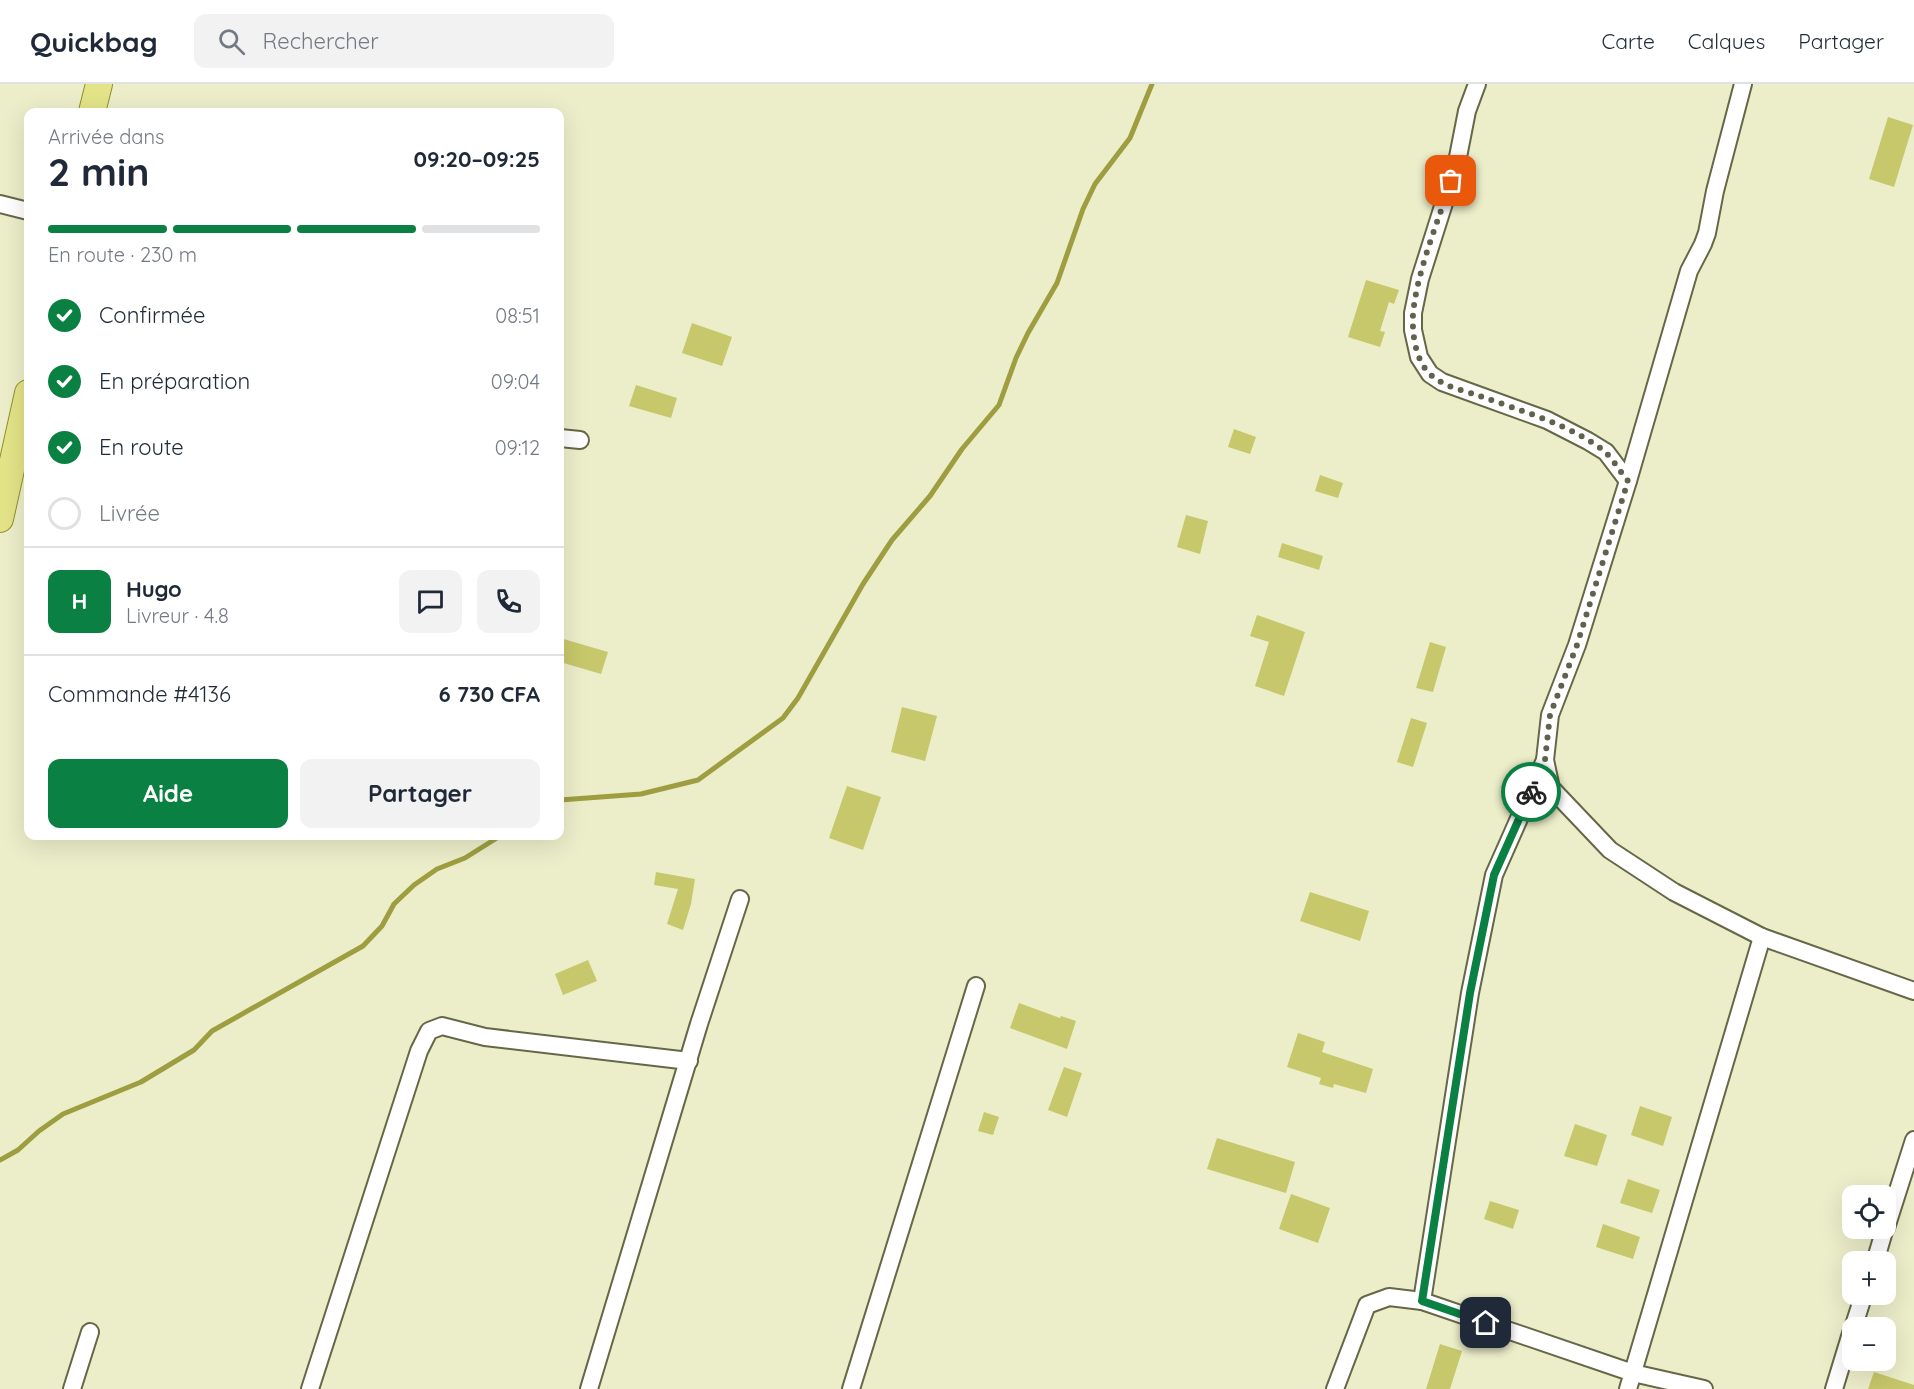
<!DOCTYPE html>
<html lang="fr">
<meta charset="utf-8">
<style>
:root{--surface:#fff;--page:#f2f2f3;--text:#1f2937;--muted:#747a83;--line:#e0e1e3;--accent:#0b8043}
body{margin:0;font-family:Quicksand,sans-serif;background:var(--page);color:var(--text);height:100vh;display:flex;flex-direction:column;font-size:22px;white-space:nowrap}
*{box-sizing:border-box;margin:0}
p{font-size:20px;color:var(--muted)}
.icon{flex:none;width:33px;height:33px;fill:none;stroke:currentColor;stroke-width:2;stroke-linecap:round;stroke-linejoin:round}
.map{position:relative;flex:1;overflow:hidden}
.side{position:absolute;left:24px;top:24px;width:540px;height:732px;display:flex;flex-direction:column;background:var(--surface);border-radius:12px;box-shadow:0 6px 24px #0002}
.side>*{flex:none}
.tools{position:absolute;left:1842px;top:1101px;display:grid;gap:12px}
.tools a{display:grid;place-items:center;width:54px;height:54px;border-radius:12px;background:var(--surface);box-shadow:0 6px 24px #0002;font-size:30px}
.pin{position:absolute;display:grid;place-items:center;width:51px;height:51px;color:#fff;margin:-26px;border-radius:12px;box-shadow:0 3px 9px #0006}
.courier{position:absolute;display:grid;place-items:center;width:60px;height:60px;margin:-30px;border:4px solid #0b8043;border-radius:50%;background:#fff;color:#222;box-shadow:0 2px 8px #0007}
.overview em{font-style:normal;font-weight:700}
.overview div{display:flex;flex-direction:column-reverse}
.overview{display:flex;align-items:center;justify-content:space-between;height:102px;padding:0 24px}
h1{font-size:39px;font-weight:700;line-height:45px}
.bar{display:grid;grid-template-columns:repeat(4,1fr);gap:9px 6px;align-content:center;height:72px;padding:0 24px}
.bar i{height:8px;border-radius:4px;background:var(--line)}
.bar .active{background:var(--accent)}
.bar p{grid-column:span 4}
.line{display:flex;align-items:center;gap:15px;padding:0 24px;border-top:2px solid var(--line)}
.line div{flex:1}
.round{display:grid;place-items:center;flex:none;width:63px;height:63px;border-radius:12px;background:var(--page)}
ol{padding:0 24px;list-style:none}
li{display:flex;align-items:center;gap:18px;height:66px}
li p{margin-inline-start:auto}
li .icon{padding:6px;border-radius:50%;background:var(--accent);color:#fff;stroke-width:4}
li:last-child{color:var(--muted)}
li i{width:33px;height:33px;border:3px solid var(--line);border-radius:50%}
.cta{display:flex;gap:12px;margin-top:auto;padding:12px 24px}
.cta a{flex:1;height:69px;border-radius:12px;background:var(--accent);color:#fff;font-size:24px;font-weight:700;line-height:69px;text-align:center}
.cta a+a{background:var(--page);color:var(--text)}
header{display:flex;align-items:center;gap:36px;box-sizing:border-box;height:84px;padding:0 30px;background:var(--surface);border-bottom:2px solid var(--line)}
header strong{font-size:28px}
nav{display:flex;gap:33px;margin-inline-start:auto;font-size:21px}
.search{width:420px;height:54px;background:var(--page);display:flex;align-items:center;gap:15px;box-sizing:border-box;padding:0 21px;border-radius:12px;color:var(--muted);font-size:22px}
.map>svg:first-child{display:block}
</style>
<header>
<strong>Quickbag</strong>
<div class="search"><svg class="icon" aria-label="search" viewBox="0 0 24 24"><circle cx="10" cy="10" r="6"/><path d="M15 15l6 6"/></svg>Rechercher</div>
<nav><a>Carte</a><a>Calques</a><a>Partager</a></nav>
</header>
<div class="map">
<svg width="1914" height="1305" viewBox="0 0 1914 1305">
<rect width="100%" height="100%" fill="#eceeca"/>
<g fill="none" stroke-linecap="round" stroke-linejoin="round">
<g stroke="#9e9e40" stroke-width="5">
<path d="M560,716L641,710L698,696L783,634L798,614L863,500L892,456L930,412L962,365L999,321L1016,274L1028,249L1057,199L1083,125L1095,100L1130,54L1152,0"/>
<path d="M0,1076L18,1066L39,1047L63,1030L141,998L194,966L212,947L363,862L382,842L394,820L414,801L437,785L465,774L500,752"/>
</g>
</g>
<g fill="#c7c86b">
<path d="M1888,33L1913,41L1894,103L1869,95Z"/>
<path d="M1366,196L1399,206L1394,220L1389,218L1380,247L1385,248L1380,263L1348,253Z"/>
<path d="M692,239L732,253L722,282L682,269Z"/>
<path d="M636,301L677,314L671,334L629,322Z"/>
<path d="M1234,345L1256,353L1250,370L1228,363Z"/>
<path d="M1320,391L1343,399L1338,414L1315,407Z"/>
<path d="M1186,431L1208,437L1200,470L1177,463Z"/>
<path d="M1282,459L1323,472L1319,486L1278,473Z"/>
<path d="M1257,531L1305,548L1284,612L1255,602L1269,558L1250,552Z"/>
<path d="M560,554L608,568L601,590L560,578Z"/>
<path d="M1430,558L1446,563L1433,608L1416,604Z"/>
<path d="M902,623L937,632L925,677L891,668Z"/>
<path d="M1411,634L1427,639L1413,683L1397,678Z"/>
<path d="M847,702L881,713L863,766L829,754Z"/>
<path d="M656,788L695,795L691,820L683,846L667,840L678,805L654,801Z"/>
<path d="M1310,808L1369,827L1360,857L1300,837Z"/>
<path d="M588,876L597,897L563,911L555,890Z"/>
<path d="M1019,919L1060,934L1061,932L1076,937L1067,965L1010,944Z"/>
<path d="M1298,949L1325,958L1322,968L1373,985L1366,1009L1334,1000L1333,1004L1319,1000L1321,994L1287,983Z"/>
<path d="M1064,983L1082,989L1067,1033L1048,1026Z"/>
<path d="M1640,1022L1672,1033L1663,1062L1631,1051Z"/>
<path d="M984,1028L999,1033L993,1051L978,1047Z"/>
<path d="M1575,1040L1607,1051L1597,1082L1564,1072Z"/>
<path d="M1217,1054L1295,1078L1286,1109L1207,1085Z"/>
<path d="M1628,1095L1660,1106L1652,1129L1620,1119Z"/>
<path d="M1291,1110L1330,1124L1318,1159L1279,1145Z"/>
<path d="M1490,1117L1519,1126L1513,1145L1484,1135Z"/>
<path d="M1603,1140L1640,1153L1633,1175L1596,1163Z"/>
<path d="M1440,1260L1462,1267L1450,1305H1426Z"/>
<path d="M1874,1288L1914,1301V1305H1868Z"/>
</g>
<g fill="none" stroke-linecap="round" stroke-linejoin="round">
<defs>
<g id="minor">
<path d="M1477,0L1467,27L1457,78L1420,195L1413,229V246L1419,273L1430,290L1442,298L1547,336L1588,357L1606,368L1628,397"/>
<path d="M1743,0L1715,107L1707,149L1703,160L1689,187L1628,397L1577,561L1550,631L1545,676L1551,704L1610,766L1674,808L1762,853L1914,907"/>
<path d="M0,120L28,127"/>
<path d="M560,354L580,356"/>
<path d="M1886,1144L1914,1056"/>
<path d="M1875,1178L1885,1144"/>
<path d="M1422,1217L1470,909L1494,791L1545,676"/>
<path d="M1853,1244L1864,1210"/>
<path d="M72,1305L90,1248"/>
<path d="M310,1305L419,967L429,947L442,942L485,953L689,977"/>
<path d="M589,1305L699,940L740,815"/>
<path d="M851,1305L976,902"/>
<path d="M1335,1305L1367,1221L1389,1213L1422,1217L1633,1289L1704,1305"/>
<path d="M1628,1305L1762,853"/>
<path d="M1834,1305L1852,1246"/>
</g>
<g id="primary">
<path d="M92,28L99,0"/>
<path d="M0,435L28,309"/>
</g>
</defs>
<use href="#minor" stroke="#666747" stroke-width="20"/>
<use href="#primary" stroke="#909028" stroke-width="28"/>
<use href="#minor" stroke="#fff" stroke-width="16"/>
<use href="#primary" stroke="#e3e388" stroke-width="26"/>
</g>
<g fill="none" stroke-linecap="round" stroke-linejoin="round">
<path stroke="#61624d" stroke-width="6" stroke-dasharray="0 10.8" d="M1451,97C1438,138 1417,187 1413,230C1412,249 1415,276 1430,290C1442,302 1464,307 1480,312C1518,326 1575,342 1605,368C1614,376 1620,388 1628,397L1577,561L1550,631L1545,676L1531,708"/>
<path stroke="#0b8043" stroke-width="8" d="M1486,1239L1422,1217L1470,909L1494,791L1531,708"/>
</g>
</svg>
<div class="tools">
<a><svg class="icon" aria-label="locate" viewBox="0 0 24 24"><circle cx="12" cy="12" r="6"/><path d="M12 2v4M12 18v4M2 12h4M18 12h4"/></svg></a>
<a>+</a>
<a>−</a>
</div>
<div class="pin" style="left:1451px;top:97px;background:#ea580c"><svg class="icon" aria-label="bag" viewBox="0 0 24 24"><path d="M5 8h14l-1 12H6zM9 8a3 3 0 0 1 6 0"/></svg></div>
<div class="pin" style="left:1486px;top:1239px;background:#1f2937"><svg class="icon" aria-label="home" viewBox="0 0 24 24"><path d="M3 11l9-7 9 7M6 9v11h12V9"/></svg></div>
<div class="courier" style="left:1531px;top:708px"><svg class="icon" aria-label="bike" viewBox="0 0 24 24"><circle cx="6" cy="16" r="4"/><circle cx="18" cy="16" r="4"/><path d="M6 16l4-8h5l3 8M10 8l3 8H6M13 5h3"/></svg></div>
<section class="side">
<div class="overview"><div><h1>2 min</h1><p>Arrivée dans</p></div><em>09:20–09:25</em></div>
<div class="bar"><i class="active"></i><i class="active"></i><i class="active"></i><i></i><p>En route · 230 m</p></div>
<ol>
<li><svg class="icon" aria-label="check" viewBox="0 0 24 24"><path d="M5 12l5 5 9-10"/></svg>Confirmée<p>08:51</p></li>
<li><svg class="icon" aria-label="check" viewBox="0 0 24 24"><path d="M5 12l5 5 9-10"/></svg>En préparation<p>09:04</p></li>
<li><svg class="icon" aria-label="check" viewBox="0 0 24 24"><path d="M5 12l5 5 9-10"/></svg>En route<p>09:12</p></li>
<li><i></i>Livrée</li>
</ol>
<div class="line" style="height:108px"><b class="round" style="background:var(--accent);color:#fff">H</b><div><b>Hugo</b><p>Livreur · 4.8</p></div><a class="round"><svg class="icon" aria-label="chat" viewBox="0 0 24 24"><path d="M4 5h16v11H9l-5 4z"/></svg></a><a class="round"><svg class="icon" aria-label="phone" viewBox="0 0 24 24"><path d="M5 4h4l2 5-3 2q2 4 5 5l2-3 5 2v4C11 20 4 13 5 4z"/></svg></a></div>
<div class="line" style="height:78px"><div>Commande #4136</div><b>6 730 CFA</b></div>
<div class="cta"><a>Aide</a><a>Partager</a></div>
</section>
</div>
